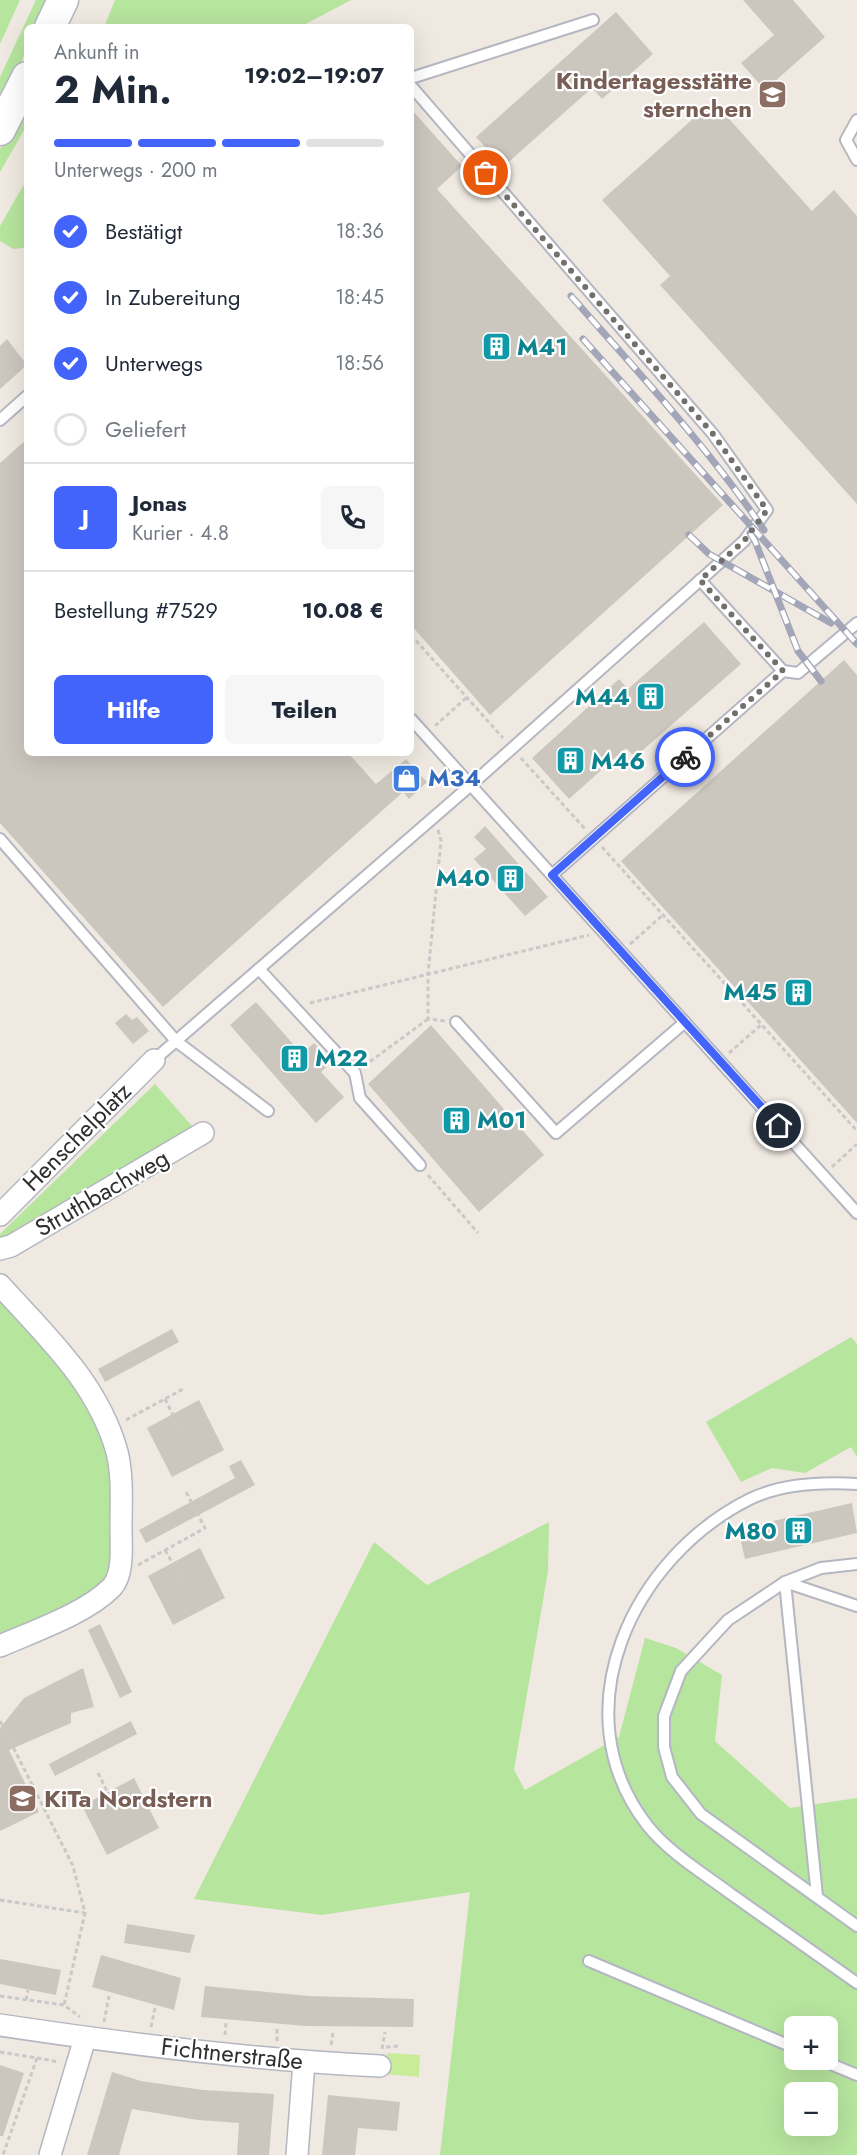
<!DOCTYPE html>
<html lang="de">
<meta charset="utf-8">
<style>
:root{--surface:#fff;--page:#f6f6f7;--text:#1f2937;--muted:#747a83;--line:#e0e1e3;--accent:#4264fb}
body{margin:0;font-family:Jost,sans-serif;background:var(--page);color:var(--text);height:100vh;display:flex;flex-direction:column;font-size:22px;white-space:nowrap}
*{box-sizing:border-box;margin:0}
p{font-size:20px;color:var(--muted)}
.icon{flex:none;width:33px;height:33px;fill:none;stroke:currentColor;stroke-width:2;stroke-linecap:round;stroke-linejoin:round}
.map{position:relative;flex:1;overflow:hidden}
.panel{position:absolute;left:24px;top:24px;width:390px;height:732px;display:flex;flex-direction:column;background:var(--surface);border-radius:9px;box-shadow:0 6px 24px #0002}
.panel>*{flex:none}
.controls{position:absolute;left:784px;top:2016px;display:grid;gap:12px}
.controls a{display:grid;place-items:center;width:54px;height:54px;border-radius:9px;background:var(--surface);box-shadow:0 6px 24px #0002;font-size:30px}
.pin{position:absolute;display:grid;place-items:center;width:51px;height:51px;color:#fff;margin:-26px;border:3px solid #fff;border-radius:50%;box-shadow:0 2px 6px #0007}
.courier{position:absolute;display:grid;place-items:center;width:60px;height:60px;margin:-30px;border:4px solid #4264fb;border-radius:50%;background:#fff;color:#222;box-shadow:0 2px 8px #0007}
.summary em{font-style:normal;font-weight:700}
.summary div{display:flex;flex-direction:column-reverse}
.summary{display:flex;align-items:center;justify-content:space-between;height:102px;padding:0 30px}
h1{font-size:39px;font-weight:700;line-height:45px}
.bar{display:grid;grid-template-columns:repeat(4,1fr);gap:9px 6px;align-content:center;height:72px;padding:0 30px}
.bar i{height:8px;border-radius:4px;background:var(--line)}
.bar .active{background:var(--accent)}
.bar p{grid-column:span 4}
.line{display:flex;align-items:center;gap:15px;padding:0 30px;border-top:2px solid var(--line)}
.line div{flex:1}
.round{display:grid;place-items:center;flex:none;width:63px;height:63px;border-radius:9px;background:var(--page)}
ol{padding:0 30px;list-style:none}
li{display:flex;align-items:center;gap:18px;height:66px}
li p{margin-inline-start:auto}
li .icon{padding:6px;border-radius:50%;background:var(--accent);color:#fff;stroke-width:4}
li:last-child{color:var(--muted)}
li i{width:33px;height:33px;border:3px solid var(--line);border-radius:50%}
.primary-button{display:flex;gap:12px;margin-top:auto;padding:12px 30px}
.primary-button a{flex:1;height:69px;border-radius:9px;background:var(--accent);color:#fff;font-size:24px;font-weight:700;line-height:69px;text-align:center}
.primary-button a+a{background:var(--page);color:var(--text)}
.map>svg:first-child{display:block}
</style>
<div class="map">
<svg width="857" height="2155" viewBox="0 0 857 2155">
<rect width="100%" height="100%" fill="#efe9e1"/>
<g fill="#b6e59e" fill-rule="evenodd">
<path d="M0,0H20L0,44Z"/>
<path d="M36,0H49L37,27H27V49L0,108V77Z"/>
<path d="M115,0H351L300,27H104Z"/>
<path d="M27,101V125L0,172V149Z"/>
<path d="M27,179V245L24,248L13,249L0,241V226Z"/>
<path d="M155,1084L192,1126L7,1240L0,1241V1234Z"/>
<path d="M0,1301C37,1334 96,1405 108,1454C117,1490 112,1541 109,1578L84,1598L0,1636Z"/>
<path d="M851,1337L857,1344V1457L851,1447L805,1473L772,1468L741,1482L706,1422Z"/>
<path d="M549,1522L548,1571L514,1770L525,1790L619,1737L645,1638L676,1648L722,1675L715,1741L790,1808L857,1798V2155H440L470,1892L322,1915L194,1899L374,1542L427,1585ZM795,2026H828V2060H795ZM795,2092H828V2126H795Z"/>
</g>
<path fill="#c9ec9a" d="M387,2053L420,2055L419,2077L386,2074Z"/>
<g fill="#cbc7bf">
<path d="M743,0H793L825,37L765,90L741,63L774,35Z"/>
<path d="M616,12L653,54L602,99L592,88L503,167L476,137Z"/>
<path d="M713,101L812,211L834,190L857,216V504L660,285L670,276L602,200Z"/>
<path d="M411,109L462,166L437,189L723,505L490,715L411,625Z"/>
<path d="M7,339L27,365L0,389V346Z"/>
<path d="M27,439V753H348L376,784L406,759L427,782L409,799L403,792L163,1007L0,823V463Z"/>
<path d="M704,622L741,664L635,757L626,748L569,799L532,758L619,679L628,689Z"/>
<path d="M844,660L857,675V1123L621,861Z"/>
<path d="M485,826L548,897L525,916L474,859L486,849L474,837Z"/>
<path d="M256,1002L302,1054L314,1043L332,1062L321,1072L344,1097L316,1123L230,1025Z"/>
<path d="M126,1014L132,1020L137,1017L149,1031L133,1044L115,1023Z"/>
<path d="M431,1025L544,1155L479,1212L368,1084Z"/>
<path d="M172,1329L179,1342L105,1382L98,1369Z"/>
<path d="M199,1400L224,1450L172,1477L147,1428Z"/>
<path d="M241,1460L255,1485L146,1543L139,1530L235,1478L229,1466Z"/>
<path d="M852,1503L857,1533L745,1559L738,1529Z"/>
<path d="M200,1548L225,1598L173,1625L148,1576Z"/>
<path d="M100,1624L132,1692L120,1698L88,1630Z"/>
<path d="M83,1668L94,1707L71,1713V1723L9,1750L39,1812L0,1831V1728L24,1698Z"/>
<path d="M131,1721L137,1734L55,1776L49,1764Z"/>
<path d="M134,1778L159,1828L107,1855L82,1806Z"/>
<path d="M127,1924L195,1935L190,1953L124,1943Z"/>
<path d="M101,1955L181,1978L174,2010L92,1987Z"/>
<path d="M0,1959L61,1970L56,1995L0,1984Z"/>
<path d="M205,1986L309,1996L414,1999L413,2027L306,2026L201,2017Z"/>
<path d="M0,2065L24,2073L3,2136H0Z"/>
<path d="M112,2072L141,2081L203,2090L274,2094L269,2155H237L239,2123L198,2120L132,2109L119,2155H87Z"/>
<path d="M328,2095L400,2102L397,2131L358,2128L355,2155H322Z"/>
</g>
<g fill="none" stroke-linecap="round" stroke-linejoin="round">
<defs>
<g id="lane">
<path d="M411,78L593,20"/>
<path d="M857,120L846,140L857,160"/>
<path d="M0,420L27,396"/>
<path d="M700,580L783,671"/>
<path d="M411,719L857,1213"/>
<path d="M0,839L176,1041L268,1111"/>
<path d="M552,875L783,671L798,673L857,623"/>
<path d="M259,969L355,1073L360,1098L420,1165"/>
<path d="M456,1022L556,1133L685,1022"/>
<path d="M154,1060L471,785L744,541L767,510L713,434L411,86"/>
<path d="M857,1484C824,1482 781,1484 750,1499C633,1557 559,1711 647,1825C669,1853 703,1873 731,1894C773,1924 815,1953 857,1983"/>
<path d="M857,1564L821,1568L785,1582L728,1620L681,1671L664,1716V1747L672,1777L701,1814L857,1926"/>
<path d="M817,1896L785,1582L857,1606"/>
<path d="M589,1961L795,2048"/>
<path d="M821,2060L857,2075"/>
</g>
<g id="street">
<path d="M0,1215L154,1060"/>
<path d="M0,1249L11,1246L203,1133"/>
<path d="M0,1285C46,1336 98,1383 117,1452C123,1476 121,1504 121,1529C121,1545 124,1574 112,1587C87,1613 34,1631 0,1646"/>
<path d="M0,2025C126,2044 252,2060 380,2066"/>
<path d="M50,2155L85,2038"/>
<path d="M297,2155L304,2062"/>
</g>
<g id="secondary">
<path d="M50,27L63,0"/>
<path d="M0,130L27,77"/>
</g>
</defs>
<use href="#lane" stroke="#b4b7c1" stroke-width="14"/>
<use href="#street" stroke="#b4b7c1" stroke-width="24"/>
<use href="#secondary" stroke="#b4b7c1" stroke-width="33"/>
<g stroke="#c9c9c9" stroke-width="3" stroke-dasharray="4.5 3" stroke-linecap="butt">
<path d="M411,635L503,738"/>
<path d="M435,726L467,697"/>
<path d="M521,758L585,829"/>
<path d="M438,830L441,840L428,974V1019L445,1021"/>
<path d="M602,847L857,1131"/>
<path d="M630,944L663,915"/>
<path d="M310,1003L589,935"/>
<path d="M729,1053L761,1025"/>
<path d="M364,1066L428,1019"/>
<path d="M832,1167L857,1144"/>
<path d="M428,1175L478,1233"/>
<path d="M165,1399L182,1433"/>
<path d="M126,1420L185,1388"/>
<path d="M165,1550L183,1581"/>
<path d="M138,1565L205,1528L185,1490"/>
<path d="M0,1721L73,1866L85,1913L64,2005"/>
<path d="M98,1773L117,1811"/>
<path d="M0,1900L85,1913"/>
<path d="M0,1996L64,2005L80,2017"/>
<path d="M26,2000L28,1990"/>
<path d="M104,2022L109,1996"/>
<path d="M151,2027L155,2008"/>
<path d="M225,2035L226,2023"/>
<path d="M277,2041V2028"/>
<path d="M331,2045L333,2032"/>
<path d="M386,2047L399,2046"/>
<path d="M382,2049L385,2032"/>
<path d="M0,2052L37,2058L3,2155"/>
<path d="M37,2058L59,2062"/>
</g>
<use href="#lane" stroke="#fff" stroke-width="10"/>
<use href="#street" stroke="#fff" stroke-width="21"/>
<use href="#secondary" stroke="#fff" stroke-width="30"/>
<defs>
<g id="rail">
<path d="M571,296C638,372 707,446 764,530"/>
<path d="M583,339L857,644"/>
<path d="M750,533L755,541L798,651L821,681"/>
<path d="M689,535L709,554L831,623"/>
</g>
</defs>
<use href="#rail" stroke="#a3a6b8" stroke-width="7"/>
<use href="#rail" stroke="#fff" stroke-width="4.5" stroke-dasharray="14" stroke-linecap="butt"/>
</g>
<g fill="none" stroke-linecap="round" stroke-linejoin="round">
<path stroke="#726f6d" stroke-width="6" stroke-dasharray="0 10.8" d="M486,173L713,434L767,510L744,541L700,580L783,671L685,757"/>
<path stroke="#4264fb" stroke-width="8" d="M685,757L552,875L779,1126"/>
</g>
<defs>
<symbol id="school-square" viewBox="-11 -11 22 22"><rect x="-9" y="-9" width="18" height="18" rx="4" fill="#8d6e63" stroke="#fff"/><path d="M0-5L7-2L0 1L-7-2ZM-4 1L0 2.5L4 1V4Q0 6-4 4Z" fill="#fff"/></symbol>
<symbol id="building-square" viewBox="-11 -11 22 22"><rect x="-9" y="-9" width="18" height="18" rx="4" fill="#0f9aa8" stroke="#fff"/><path d="M-4-6H4V6H1V3H-1V6H-4ZM-2.5-4.3h1.7v1.8h-1.7ZM.8-4.3h1.7v1.8H.8ZM-2.5-1h1.7V.8h-1.7ZM.8-1h1.7V.8H.8Z" fill="#fff"/></symbol>
<symbol id="shop-square" viewBox="-11 -11 22 22"><rect x="-9" y="-9" width="18" height="18" rx="4" fill="#3f7fe0" stroke="#fff"/><path d="M-5-2.5h2.3a2.7 3.5 0 0 1 5.4 0H5L5.5 6h-11ZM-1.5-2.5h3a1.5 2.3 0 0 0-3 0Z" fill="#fff"/></symbol>
</defs>
<g fill-rule="evenodd">
<use href="#school-square" x="756" y="78" width="33" height="33"/>
<use href="#building-square" x="480" y="330" width="33" height="33"/>
<use href="#building-square" x="634" y="680" width="33" height="33"/>
<use href="#building-square" x="554" y="744" width="33" height="33"/>
<use href="#shop-square" x="390" y="762" width="33" height="33"/>
<use href="#building-square" x="494" y="862" width="33" height="33"/>
<use href="#building-square" x="782" y="976" width="33" height="33"/>
<use href="#building-square" x="278" y="1042" width="33" height="33"/>
<use href="#building-square" x="440" y="1104" width="33" height="33"/>
<use href="#building-square" x="782" y="1514" width="33" height="33"/>
<use href="#school-square" x="6" y="1782" width="33" height="33"/>
</g>
<g text-anchor="middle" stroke-width="4.5" stroke-linejoin="round" paint-order="stroke">
<g font-size="24" font-weight="bold" fill="#785e54" stroke="#fff" text-anchor="end">
<text x="752" y="89">Kindertagesstätte<tspan x="752" dy="28">sternchen</tspan></text>
<text x="44" y="1807" text-anchor="start">KiTa Nordstern</text>
</g>
<g font-size="24" font-weight="bold" fill="#0d838f" stroke="#fff" text-anchor="start">
<text x="517" y="355">M41</text>
<text x="630" y="705" text-anchor="end">M44</text>
<text x="591" y="769">M46</text>
<text x="490" y="886" text-anchor="end">M40</text>
<text x="777" y="1000" text-anchor="end">M45</text>
<text x="315" y="1066">M22</text>
<text x="477" y="1128">M01</text>
<text x="777" y="1539" text-anchor="end">M80</text>
</g>
<g font-size="24" font-weight="bold" fill="#366cbe" stroke="#fff" text-anchor="start">
<text x="428" y="786">M34</text>
</g>
<g font-size="24" fill="#2e2e2e" stroke="#fff">
<text transform="translate(77 1137) rotate(-45)" y="8">Henschelplatz</text>
<text transform="translate(102 1193) rotate(-30)" y="8">Struthbachweg</text>
<text transform="translate(232 2054) rotate(6)" y="8">Fichtnerstraße</text>
</g>
</g>
</svg>
<div class="controls">
<a>+</a>
<a>−</a>
</div>
<div class="pin" style="left:486px;top:173px;background:#ea580c"><svg class="icon" aria-label="bag" viewBox="0 0 24 24"><path d="M5 8h14l-1 12H6zM9 8a3 3 0 0 1 6 0"/></svg></div>
<div class="pin" style="left:779px;top:1126px;background:#1f2937"><svg class="icon" aria-label="home" viewBox="0 0 24 24"><path d="M3 11l9-7 9 7M6 9v11h12V9"/></svg></div>
<div class="courier" style="left:685px;top:757px"><svg class="icon" aria-label="bike" viewBox="0 0 24 24"><circle cx="6" cy="16" r="4"/><circle cx="18" cy="16" r="4"/><path d="M6 16l4-8h5l3 8M10 8l3 8H6M13 5h3"/></svg></div>
<section class="panel">
<div class="summary"><div><h1>2 Min.</h1><p>Ankunft in</p></div><em>19:02–19:07</em></div>
<div class="bar"><i class="active"></i><i class="active"></i><i class="active"></i><i></i><p>Unterwegs · 200 m</p></div>
<ol>
<li><svg class="icon" aria-label="check" viewBox="0 0 24 24"><path d="M5 12l5 5 9-10"/></svg>Bestätigt<p>18:36</p></li>
<li><svg class="icon" aria-label="check" viewBox="0 0 24 24"><path d="M5 12l5 5 9-10"/></svg>In Zubereitung<p>18:45</p></li>
<li><svg class="icon" aria-label="check" viewBox="0 0 24 24"><path d="M5 12l5 5 9-10"/></svg>Unterwegs<p>18:56</p></li>
<li><i></i>Geliefert</li>
</ol>
<div class="line" style="height:108px"><b class="round" style="background:var(--accent);color:#fff">J</b><div><b>Jonas</b><p>Kurier · 4.8</p></div><a class="round"><svg class="icon" aria-label="phone" viewBox="0 0 24 24"><path d="M5 4h4l2 5-3 2q2 4 5 5l2-3 5 2v4C11 20 4 13 5 4z"/></svg></a></div>
<div class="line" style="height:78px"><div>Bestellung #7529</div><b>10.08 €</b></div>
<div class="primary-button"><a>Hilfe</a><a>Teilen</a></div>
</section>
</div>
